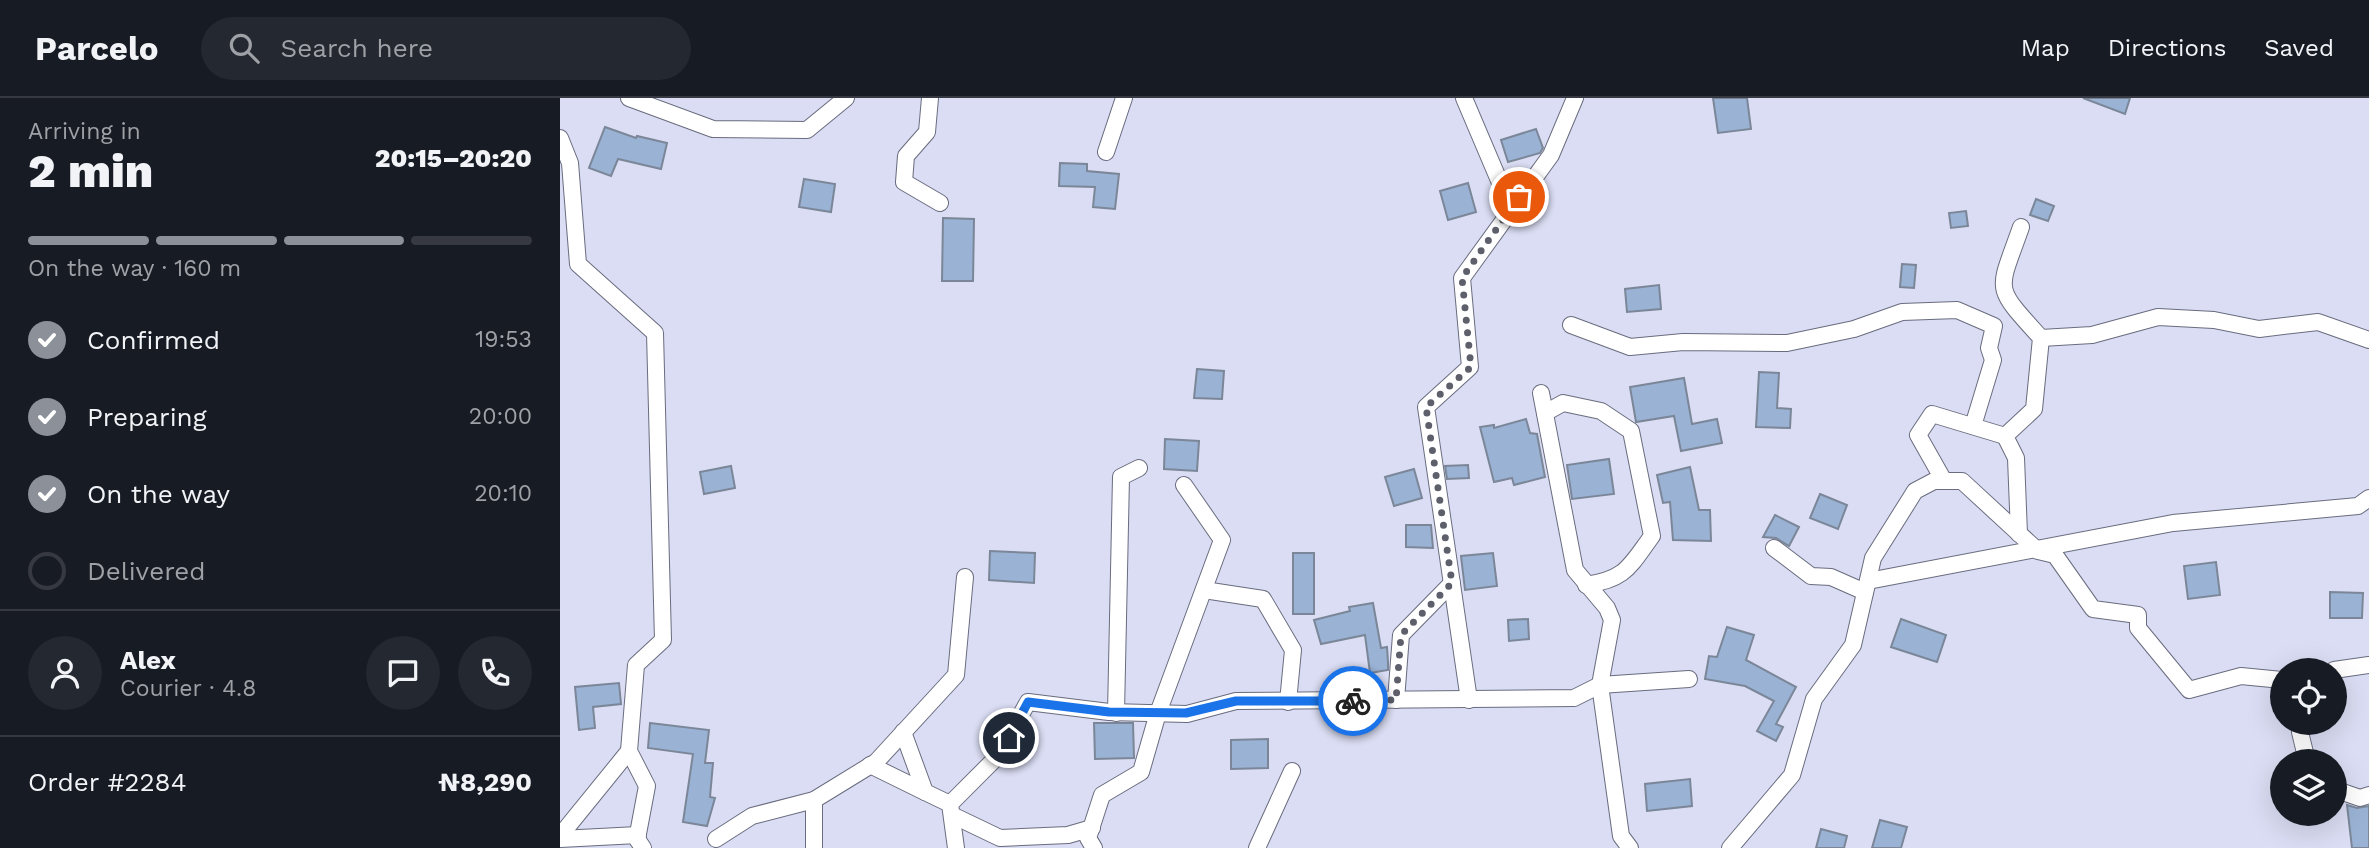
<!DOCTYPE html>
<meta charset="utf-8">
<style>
:root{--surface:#171b24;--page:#242831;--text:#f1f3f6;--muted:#9ea1a6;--line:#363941;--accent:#8c9099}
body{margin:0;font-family:"Work Sans",sans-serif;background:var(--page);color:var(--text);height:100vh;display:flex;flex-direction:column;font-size:26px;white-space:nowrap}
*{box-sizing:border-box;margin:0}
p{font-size:23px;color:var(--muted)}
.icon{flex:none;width:38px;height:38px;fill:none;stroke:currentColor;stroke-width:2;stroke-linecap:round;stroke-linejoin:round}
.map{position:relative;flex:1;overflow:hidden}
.side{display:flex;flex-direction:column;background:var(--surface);width:560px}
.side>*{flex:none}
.fabs{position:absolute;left:1710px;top:560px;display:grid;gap:14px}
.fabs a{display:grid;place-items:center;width:77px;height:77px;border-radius:50%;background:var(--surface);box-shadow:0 7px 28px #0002;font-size:35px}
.pin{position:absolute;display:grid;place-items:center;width:60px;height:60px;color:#fff;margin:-30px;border:4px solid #fff;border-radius:50%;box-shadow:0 2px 7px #0007}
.courier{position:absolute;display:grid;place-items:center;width:70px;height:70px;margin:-35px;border:5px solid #1a73e8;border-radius:50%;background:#fff;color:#222;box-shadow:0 2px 9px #0007}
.headline em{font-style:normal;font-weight:800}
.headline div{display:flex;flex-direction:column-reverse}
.headline{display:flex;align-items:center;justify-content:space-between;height:119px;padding:0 28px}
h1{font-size:46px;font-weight:800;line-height:52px}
.bar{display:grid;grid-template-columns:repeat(4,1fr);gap:10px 7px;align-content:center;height:84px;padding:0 28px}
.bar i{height:9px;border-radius:5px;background:var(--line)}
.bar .active{background:var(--accent)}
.bar p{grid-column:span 4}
.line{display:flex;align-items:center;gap:18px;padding:0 28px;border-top:2px solid var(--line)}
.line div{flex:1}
.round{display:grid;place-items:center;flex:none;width:74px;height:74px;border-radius:37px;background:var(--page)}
ol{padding:0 28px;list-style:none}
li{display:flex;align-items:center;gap:21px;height:77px}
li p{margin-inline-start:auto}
li .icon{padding:7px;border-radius:50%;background:var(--accent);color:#fff;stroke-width:4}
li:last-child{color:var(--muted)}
li i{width:38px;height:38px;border:4px solid var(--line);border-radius:50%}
header{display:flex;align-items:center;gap:42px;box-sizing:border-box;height:98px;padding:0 35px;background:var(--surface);border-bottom:2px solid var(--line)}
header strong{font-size:33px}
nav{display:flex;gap:38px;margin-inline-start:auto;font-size:24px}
.search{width:490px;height:63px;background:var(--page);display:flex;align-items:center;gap:18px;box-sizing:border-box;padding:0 24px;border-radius:38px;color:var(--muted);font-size:26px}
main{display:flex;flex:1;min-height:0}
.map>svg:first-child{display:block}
</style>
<header>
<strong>Parcelo</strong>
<div class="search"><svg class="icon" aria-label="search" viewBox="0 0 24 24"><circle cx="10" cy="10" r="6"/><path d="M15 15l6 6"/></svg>Search here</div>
<nav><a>Map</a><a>Directions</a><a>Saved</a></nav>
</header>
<main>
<section class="side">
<div class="headline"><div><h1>2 min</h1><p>Arriving in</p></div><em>20:15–20:20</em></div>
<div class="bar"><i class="active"></i><i class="active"></i><i class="active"></i><i></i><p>On the way · 160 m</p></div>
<ol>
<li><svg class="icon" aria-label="check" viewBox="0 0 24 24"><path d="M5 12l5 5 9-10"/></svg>Confirmed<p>19:53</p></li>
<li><svg class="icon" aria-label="check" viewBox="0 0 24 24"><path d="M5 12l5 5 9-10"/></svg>Preparing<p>20:00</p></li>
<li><svg class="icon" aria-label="check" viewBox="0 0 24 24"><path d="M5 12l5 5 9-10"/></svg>On the way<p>20:10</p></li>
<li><i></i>Delivered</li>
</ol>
<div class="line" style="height:126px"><a class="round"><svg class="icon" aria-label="person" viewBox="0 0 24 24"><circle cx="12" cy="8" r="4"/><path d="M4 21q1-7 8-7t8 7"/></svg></a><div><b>Alex</b><p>Courier · 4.8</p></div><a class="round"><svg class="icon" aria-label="chat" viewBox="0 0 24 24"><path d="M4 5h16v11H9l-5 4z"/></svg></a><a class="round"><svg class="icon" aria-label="phone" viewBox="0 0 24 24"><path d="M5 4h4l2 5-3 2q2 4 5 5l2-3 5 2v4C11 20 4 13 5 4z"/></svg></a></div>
<div class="line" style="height:91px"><div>Order #2284</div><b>₦8,290</b></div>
</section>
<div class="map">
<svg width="1809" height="750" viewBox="0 0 1809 750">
<rect width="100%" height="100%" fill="#daddf3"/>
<g fill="#9ab2d4" stroke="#7b8798" stroke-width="2">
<path d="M1153,0H1187L1191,31L1158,35Z"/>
<path d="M1523,0H1570L1565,16Z"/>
<path d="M45,29L76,40L77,38L107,45L101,71L58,61L51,78L29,70Z"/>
<path d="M976,31L983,50L980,55L948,64L941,42Z"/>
<path d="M500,65L527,66V73L559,76L555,111L533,109L535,89L499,88Z"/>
<path d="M244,81L275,86L271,114L239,109Z"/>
<path d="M908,85L916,114L888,122L880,93Z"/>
<path d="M1476,101L1494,108L1488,123L1470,117Z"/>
<path d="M1406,113L1408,128L1391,130L1389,115Z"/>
<path d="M383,120L414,121L413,183H382Z"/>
<path d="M1342,166L1356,167L1354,190L1340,189Z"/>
<path d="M1099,187L1101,211L1067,214L1065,191Z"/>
<path d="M637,271L664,273L662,301L634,300Z"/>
<path d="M1199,274L1219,275L1217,310L1231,311L1230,330L1196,329Z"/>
<path d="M1124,280L1132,326L1157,321L1162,345L1121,353L1114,318L1076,324L1070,289Z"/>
<path d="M966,321L970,335L977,336L985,379L954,387L952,380L934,384L920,329L934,327V330Z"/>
<path d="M605,341L639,343L637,373L604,371Z"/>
<path d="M1049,361L1054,396L1012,401L1007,367Z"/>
<path d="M908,367L909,380L887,381L885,368Z"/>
<path d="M171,368L175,390L144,396L140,374Z"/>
<path d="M1130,369L1139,412H1150L1151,443L1113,442L1110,404L1103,405L1097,377Z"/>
<path d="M854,371L862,400L834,408L825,379Z"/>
<path d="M1260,396L1287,407L1278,431L1250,420Z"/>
<path d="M1215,417L1239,429L1229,448L1216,440L1203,439Z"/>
<path d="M846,427H871L873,450L846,449Z"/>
<path d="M430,453L475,455L474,485L429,482Z"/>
<rect x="733" y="455" width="21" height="61"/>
<path d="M933,455L937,488L905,492L901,458Z"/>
<path d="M1656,464L1660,497L1628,501L1624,468Z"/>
<path d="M1770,494L1803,495L1802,520H1770Z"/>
<path d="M813,505L821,550L827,549L828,564V572L810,575L805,537L761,546L754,522L790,513L789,509Z"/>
<path d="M968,521L969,541L949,543L948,522Z"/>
<path d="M1341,521L1386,537L1377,564L1331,549Z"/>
<path d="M1167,529L1194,537L1186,562L1236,589L1216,626L1223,629L1216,643L1197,633L1214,603L1185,588L1145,581L1149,558L1157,559Z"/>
<path d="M59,585L61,606L33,609L35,630L19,632L15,589Z"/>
<path d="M90,625L149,632L145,665H153L150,699L155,700L147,728L123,724L133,656L88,650Z"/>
<path d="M534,625H573L574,660L535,661Z"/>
<path d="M708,641V670L671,671V642Z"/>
<path d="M1130,681L1132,708L1087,713L1085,686Z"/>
<path d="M1787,707L1797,710L1809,708V750H1792Z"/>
<path d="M1320,722L1347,729L1341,750H1312Z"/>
<path d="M1261,731L1287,738L1284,750H1256Z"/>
</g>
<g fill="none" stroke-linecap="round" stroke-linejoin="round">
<defs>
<g id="minor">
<path d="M69,0L153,31L247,32L286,0"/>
<path d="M370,0L367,34L346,58L344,84L380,105"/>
<path d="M904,0L952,113"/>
<path d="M0,40L10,65L18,166L95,235L103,542L76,567L69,653L87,688L77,741L83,750"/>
<path d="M546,54L564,0"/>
<path d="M1011,227L1070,249L1123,244L1227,245L1294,231L1342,214L1397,212L1434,228L1429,250L1433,262L1413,328"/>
<path d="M1481,240L1532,237L1598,219L1654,222L1699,231L1758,224L1809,242"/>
<path d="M981,295L1015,472L1047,510L1052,522L1040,587L1061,738L1070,750"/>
<path d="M985,315L1003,305L1041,313L1071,333L1092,438C1069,469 1066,481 1026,487"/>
<path d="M1384,383L1358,337L1372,316L1445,338"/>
<path d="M1459,436L1456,360L1445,338L1474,311L1481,240C1432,186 1438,195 1461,129"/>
<path d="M1214,450L1251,478L1271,479L1305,494"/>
<path d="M1308,483L1613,425L1798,408L1809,400"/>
<path d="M644,492L703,501L733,552L728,604"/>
<path d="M1774,572L1809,567"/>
<path d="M836,602L841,537L892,485"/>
<path d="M909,602L866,309L910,269L902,180L991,57L1015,0"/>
<path d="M556,615L561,379L579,370"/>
<path d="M343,634L365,694L390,706"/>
<path d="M1747,663L1740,634L1747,625"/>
<path d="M310,667L365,694"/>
<path d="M1774,691L1800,700L1809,697"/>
<path d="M392,717L440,740L508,737L532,730"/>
<path d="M0,738L69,653"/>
<path d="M0,741L78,737"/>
<path d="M156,741L192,718L254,702L316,664L396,577L405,479"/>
<path d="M254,750V702"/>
<path d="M396,750L390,706L438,658L468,604L549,614L627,616L676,603L1014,600L1040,587L1129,581"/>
<path d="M534,750L528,740L542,697L581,674L598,615L662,442L624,387"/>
<path d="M697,750L732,673"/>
<path d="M1170,750L1232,677L1254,601L1293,547L1313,460L1355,393L1374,383H1402L1478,453L1495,457L1533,511L1578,517V530L1629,592L1681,578L1722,582"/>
</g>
</defs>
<use href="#minor" stroke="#696c7e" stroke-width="18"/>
<use href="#minor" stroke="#fff" stroke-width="16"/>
</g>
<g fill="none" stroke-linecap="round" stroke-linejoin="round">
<path stroke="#5d5f6b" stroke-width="7" stroke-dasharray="0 12.6" d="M793,603L836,602L841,537L892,485L866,309L911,269L902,180L959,99"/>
<path stroke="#1a73e8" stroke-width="9" d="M449,640L468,604L549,614L626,615L676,603H793"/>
</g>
</svg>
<div class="fabs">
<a><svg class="icon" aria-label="locate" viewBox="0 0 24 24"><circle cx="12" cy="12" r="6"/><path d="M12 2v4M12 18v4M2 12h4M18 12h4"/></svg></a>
<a><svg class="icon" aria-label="layers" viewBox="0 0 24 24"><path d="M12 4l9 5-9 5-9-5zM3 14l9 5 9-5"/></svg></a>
</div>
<div class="pin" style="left:959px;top:99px;background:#ea580c"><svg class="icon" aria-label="bag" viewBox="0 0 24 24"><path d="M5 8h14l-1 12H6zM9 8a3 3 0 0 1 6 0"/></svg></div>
<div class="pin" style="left:449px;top:640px;background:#1f2937"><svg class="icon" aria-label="home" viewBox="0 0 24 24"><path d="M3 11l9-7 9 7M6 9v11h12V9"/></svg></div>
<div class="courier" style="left:793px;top:603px"><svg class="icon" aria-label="bike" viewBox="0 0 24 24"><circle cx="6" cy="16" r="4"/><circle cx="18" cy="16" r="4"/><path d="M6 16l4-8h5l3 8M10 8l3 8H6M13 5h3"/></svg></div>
</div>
</main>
